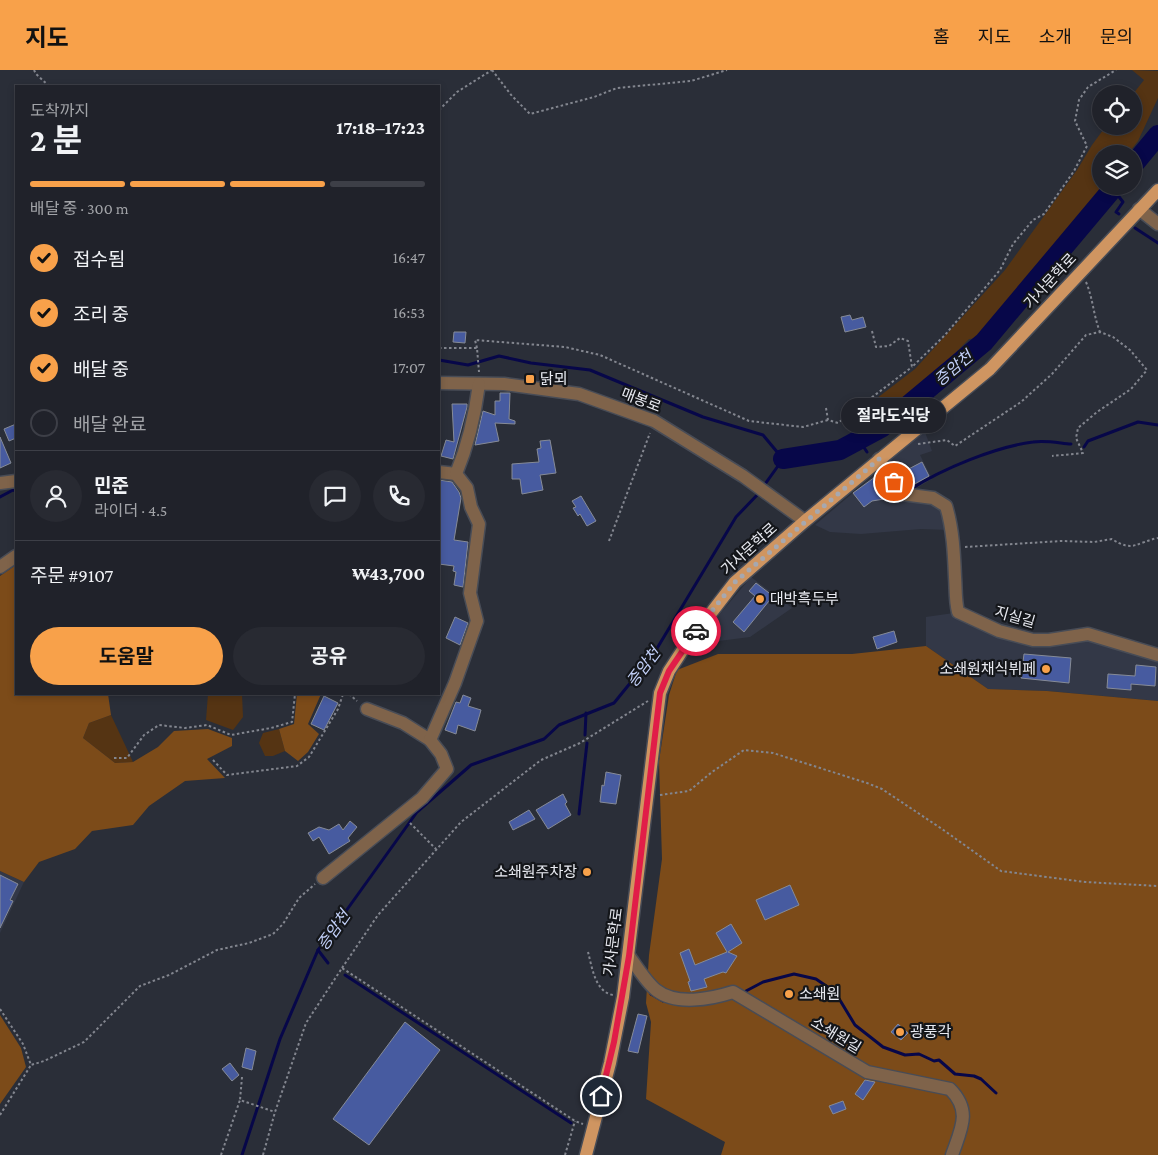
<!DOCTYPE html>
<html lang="ko">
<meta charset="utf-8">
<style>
:root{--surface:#20222a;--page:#282a32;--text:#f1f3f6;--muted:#a2a4a8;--line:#3d3f47;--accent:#f8a14a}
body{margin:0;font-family:"Crimson Pro","Noto Sans KR",serif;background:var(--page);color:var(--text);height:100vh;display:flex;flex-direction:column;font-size:19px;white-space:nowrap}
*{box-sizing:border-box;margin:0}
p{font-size:16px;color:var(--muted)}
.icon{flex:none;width:28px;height:28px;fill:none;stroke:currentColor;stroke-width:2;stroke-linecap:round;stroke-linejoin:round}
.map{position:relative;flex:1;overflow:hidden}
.details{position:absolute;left:15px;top:15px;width:425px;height:610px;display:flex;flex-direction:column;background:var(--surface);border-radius:0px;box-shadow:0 2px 8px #0003,0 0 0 1px var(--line)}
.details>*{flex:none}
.controls{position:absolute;left:1092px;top:15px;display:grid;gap:10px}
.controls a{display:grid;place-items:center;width:50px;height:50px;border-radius:50%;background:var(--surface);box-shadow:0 2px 8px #0003,0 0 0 1px var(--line);font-size:25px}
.pin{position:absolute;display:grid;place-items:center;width:42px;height:42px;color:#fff;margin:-21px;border:2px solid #fff;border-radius:50%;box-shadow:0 1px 5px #0007}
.courier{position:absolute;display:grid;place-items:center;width:50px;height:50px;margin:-25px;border:4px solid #e11d48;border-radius:50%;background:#fff;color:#222;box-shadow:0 1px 6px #0007}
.bubble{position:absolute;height:35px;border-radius:18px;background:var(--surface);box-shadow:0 2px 8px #0003,0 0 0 1px var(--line);font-size:16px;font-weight:700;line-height:35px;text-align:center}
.overview em{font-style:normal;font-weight:700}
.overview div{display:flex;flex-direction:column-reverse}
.overview{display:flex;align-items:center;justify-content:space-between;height:85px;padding:0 15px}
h1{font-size:32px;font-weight:700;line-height:38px}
.bar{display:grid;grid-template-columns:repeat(4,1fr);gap:8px 5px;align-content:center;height:60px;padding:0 15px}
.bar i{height:6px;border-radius:4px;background:var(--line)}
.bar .active{background:var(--accent)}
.bar p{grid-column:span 4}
.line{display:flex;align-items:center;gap:12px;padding:0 15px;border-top:1px solid var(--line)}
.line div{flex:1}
.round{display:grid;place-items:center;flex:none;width:52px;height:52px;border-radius:26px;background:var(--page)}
ol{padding:0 15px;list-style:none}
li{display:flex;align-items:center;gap:15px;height:55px}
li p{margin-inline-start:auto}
li .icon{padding:5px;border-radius:50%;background:var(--accent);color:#111;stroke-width:4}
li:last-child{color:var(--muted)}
li i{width:28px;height:28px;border:2px solid var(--line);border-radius:50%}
.primary-button{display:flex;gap:10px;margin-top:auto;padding:10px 15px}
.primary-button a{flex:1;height:58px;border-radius:30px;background:var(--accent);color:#111;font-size:20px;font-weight:700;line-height:58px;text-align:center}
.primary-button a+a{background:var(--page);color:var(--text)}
header{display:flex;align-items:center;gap:30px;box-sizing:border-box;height:70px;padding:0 25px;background:var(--accent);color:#111}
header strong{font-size:24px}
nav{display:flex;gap:28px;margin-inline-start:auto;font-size:18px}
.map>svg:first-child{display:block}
</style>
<header>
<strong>지도</strong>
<nav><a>홈</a><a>지도</a><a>소개</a><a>문의</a></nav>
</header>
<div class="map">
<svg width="1158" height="1085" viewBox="0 0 1158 1085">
<rect width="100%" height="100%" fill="#2a2e38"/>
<g fill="#333847">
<path d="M925,362L932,381L920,385L932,409L913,420L902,419L885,392Z"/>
<path d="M880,400L899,426L945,438L949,460L921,459L861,464L830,462L815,455Z"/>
<path d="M751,507L792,538L750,567L719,571L692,585L687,583Z"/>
<path d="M954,543L996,564L1089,568L1158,589V631L1048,621L988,619L926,576V547Z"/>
<path d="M0,801L24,812L0,863Z"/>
</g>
<g fill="#553413">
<path d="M1132,0L1158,1V28L1138,71L1128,84H1101V116H1108L1105,121L1053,179L979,268L969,269L904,335L864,349L868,335L915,299L1005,200L1077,100L1092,75L1106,56H1134L1133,24L1144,10Z"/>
<path d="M208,624H242L243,647L233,660L206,650Z"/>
<path d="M111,645L133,692L115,693L83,668L89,653Z"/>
<path d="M279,659L285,681L273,686H265L259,673L263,663Z"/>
</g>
<g fill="#7c4b19">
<path d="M16,495V624H108L111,645L89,653L83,668L115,693L133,692L158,677L174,661L208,659L232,668V676L207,689L225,708L185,711L149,736L133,755L92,761L75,779L39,792L24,812L0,801V506Z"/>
<path d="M926,576L988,619L1047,621L1158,631V1085H721L725,1072L646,1029L651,952L646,933L649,885L662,789L659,691L669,625L677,600L718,584H852Z"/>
<path d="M297,624H321L308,654L319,664L308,682L298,691L285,681L279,659L294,654Z"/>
<path d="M0,945L21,978L26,997L0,1034Z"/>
</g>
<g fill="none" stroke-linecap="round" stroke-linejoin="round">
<g stroke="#070749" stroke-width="3">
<path d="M1113,119L1123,132L1116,142L1119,144"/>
<path d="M1135,158L1158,173"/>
<path d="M439,290L468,295L499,286L531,293L590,300L703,347L763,365L783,389L763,417"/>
<path d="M859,370L867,382"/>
<path d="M1084,377L1088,371L1138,352L1158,355"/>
<path d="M911,419C942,399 995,377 1033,372C1045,370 1059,373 1071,374"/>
<path d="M0,427L13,420L16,421"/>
<path d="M585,665L586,643"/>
<path d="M579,744L587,673"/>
<path d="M318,880L328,893"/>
<path d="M345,905L571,1053"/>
<path d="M746,921L763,912L794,904L816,909L835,922L855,955L883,977L905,985L919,984L934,991L939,990L955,1004L974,1006L981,1009L996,1023"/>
<path d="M651,924L663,931"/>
<path d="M242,1085L280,969L318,880L417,742L471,695L544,669L559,655L614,633L653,585L736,447L760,422"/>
</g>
<g stroke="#070749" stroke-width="20">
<path d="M1134,94L1158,65"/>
<path d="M783,389L840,380L881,358L984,272L1115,116"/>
</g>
</g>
<g fill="#475ba0" stroke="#868b97">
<path d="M850,245L852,250L863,247L866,257L845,262L841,247Z"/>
<path d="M454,262H466L465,273L453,272Z"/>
<path d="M500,323H510L509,349L515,351V354L495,353L499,371L475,375L483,341L495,345V331H500Z"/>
<path d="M452,334H467V337L453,389L441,386L446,370L454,372Z"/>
<path d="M16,354V368L9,371L4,359Z"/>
<path d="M0,367L11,393L0,398Z"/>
<path d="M550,370L556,403L540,405L543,420L522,424L520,409H512V394L539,392L537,379L541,378L540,371Z"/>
<path d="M922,392L929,406L909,417L899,404Z"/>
<path d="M875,407L890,428L872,431L864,437L853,423Z"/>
<path d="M439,410L452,412L459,422L461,428L454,470L468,472L463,517L454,515L456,502L453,501L454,496L439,494Z"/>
<path d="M581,426L596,451L587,456L580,444L578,446L573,438L576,437L572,431Z"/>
<path d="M756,513L773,526L744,562L733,552L755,526L749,521Z"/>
<path d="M455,547L468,553L460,575L446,568Z"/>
<path d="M894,561L897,572L877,579L873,567Z"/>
<path d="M1024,584L1071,588L1069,613L1021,608Z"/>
<path d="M1136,595L1156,597L1155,616L1131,614V620L1107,618L1108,604L1135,606Z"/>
<path d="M463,625L471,628L468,636L481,640L475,661L458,655L456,664L445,660L456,632L460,633Z"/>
<path d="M324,626L338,633L324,660L311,654Z"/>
<path d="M606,702L621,705L616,734L600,732L602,715L604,716Z"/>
<path d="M563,724L567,732L565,734L571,745L548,759L536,740Z"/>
<path d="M529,740L535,749L513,760L509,752Z"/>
<path d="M350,751L357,757L348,768L350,771L329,784L319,767L313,771L308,763L319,757L329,760L339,754L343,760Z"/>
<path d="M0,805L18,814L10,830L13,831L0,858Z"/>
<path d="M790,815L799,835L765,850L756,830Z"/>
<path d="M731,854L742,873L728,882L737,886L726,903L723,902L704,909L707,917L691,921L688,912L690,911L680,883L689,879L695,895L727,882L716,863Z"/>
<path d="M638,944L647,946L638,983L628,981Z"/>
<path d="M405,952L440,980L369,1075L333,1049Z"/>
<path d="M898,954L908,963L901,970L891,962Z"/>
<path d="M246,978L256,981L252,1000L242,997Z"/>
<path d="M230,993L239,1005L232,1011L222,999Z"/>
<path d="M865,1010L875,1012L863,1030L855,1024Z"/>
<path d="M843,1031L846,1039L833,1044L829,1036Z"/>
</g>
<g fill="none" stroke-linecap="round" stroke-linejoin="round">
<defs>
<g id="minor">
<path d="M1139,139L1158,154"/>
<path d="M439,313L504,314L579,324L654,351L743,406L805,451"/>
<path d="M879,389L902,424L933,428L946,436C953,459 954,483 955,507C956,520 955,529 958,542L999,561L1033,570H1049L1088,564L1158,585"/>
<path d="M439,402L456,404"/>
<path d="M0,413L16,411"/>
<path d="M0,497L16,486"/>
<path d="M367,639L403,653L430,670"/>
<path d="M323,808L422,728L447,699L441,684L430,670L455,613L477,551L470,523L479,454L471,437L467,418L456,404C468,375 475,345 479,314"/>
<path d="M629,886C637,897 646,912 656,920C676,936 711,929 733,922L867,1002L950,1019C972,1041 961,1059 952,1085"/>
</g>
<path id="major" d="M586,1085L610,993L623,927L658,639L660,623L669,601L684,578L735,512L805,451L990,299L1158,120"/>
</defs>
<use href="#minor" stroke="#484c56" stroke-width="15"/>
<use href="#major" stroke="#484c56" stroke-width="15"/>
<g stroke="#83868f" stroke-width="2" stroke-dasharray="2.5 2.5" stroke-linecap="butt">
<path d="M34,0L36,4L49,16"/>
<path d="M492,0L512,26L530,44L594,27L617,18L691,11L727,0"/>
<path d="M439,40L457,22L492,0"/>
<path d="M1086,212C1093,228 1093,244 1100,262"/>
<path d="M872,261L876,277L889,276L900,268L908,271L912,297L945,265L1000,200L1013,174L1033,150L1044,144L1074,101L1087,76L1075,51L1079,30L1088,17L1116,0"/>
<path d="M439,278H477L479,302"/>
<path d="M477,278L475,270L565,277L600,285L749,351L803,357L828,350"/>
<path d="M826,338L828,350L838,353L912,297"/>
<path d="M918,374L947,370L955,376L1021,332L1052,304L1086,265L1100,262L1113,267L1130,280L1147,300L1131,319L1097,342L1078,358L1076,368L1083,383L1052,386"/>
<path d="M609,471L650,363"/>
<path d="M965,477L1061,471L1094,472L1112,469C1133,483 1137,472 1158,468"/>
<path d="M293,624H298"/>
<path d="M349,624L357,631"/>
<path d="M114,688H127L144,665L159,655L185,658L207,655L231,665L271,658L292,652L295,624"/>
<path d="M213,690L227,705L297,696L309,687L338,639L343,624"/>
<path d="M660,725L689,721L712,702L744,680L773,683L867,713L882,719L942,759L1001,801L1085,812L1158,816"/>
<path d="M410,753L436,779"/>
<path d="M588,882C592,897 595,922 613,925"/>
<path d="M342,898L378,845L461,752L541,690L580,673L648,631"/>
<path d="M0,939L23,974L31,995L44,991L84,972L140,916L169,905L217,880L249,873L273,864L283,854L299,828L315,814"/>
<path d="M242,1007L240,1030L275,1042"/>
<path d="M0,1045L31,995"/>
<path d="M221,1085L240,1030"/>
<path d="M263,1085L275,1042L306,953L342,898L575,1051L583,1054"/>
<path d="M565,1085L575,1051"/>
</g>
<use href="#minor" stroke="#7f634a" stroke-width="12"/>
<use href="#major" stroke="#cf9561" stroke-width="12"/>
</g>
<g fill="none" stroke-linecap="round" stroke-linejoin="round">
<path stroke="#a6a8b0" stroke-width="5" stroke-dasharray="0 9" d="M696,561L735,512L879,389L894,412"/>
<path stroke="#e11d48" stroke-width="6" d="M601,1026L614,972L629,886L660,623L669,601L696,561"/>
</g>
<g fill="#f8a14a" stroke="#14161a" stroke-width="2">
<rect x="525" y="304" width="10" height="10" rx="2.5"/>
<circle cx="760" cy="529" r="5"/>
<circle cx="1046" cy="599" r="5"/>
<circle cx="587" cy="802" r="5"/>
<circle cx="789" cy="924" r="5"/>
<circle cx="900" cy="962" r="5"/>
</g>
<g text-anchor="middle" stroke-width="4.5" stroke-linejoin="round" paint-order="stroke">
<g font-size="15" fill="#e8eaf1" stroke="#14161a">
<text transform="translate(1050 211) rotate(-47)" y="5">가사문학로</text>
<text transform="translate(641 330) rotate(21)" y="5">매봉로</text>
<text transform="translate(749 479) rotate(-42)" y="5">가사문학로</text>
<text transform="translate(1015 547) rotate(16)" y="5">지실길</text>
<text transform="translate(613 872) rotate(-83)" y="5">가사문학로</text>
<text transform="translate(836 965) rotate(31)" y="5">소쇄원길</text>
</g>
<g font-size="15" fill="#e8eaf1" stroke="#14161a" text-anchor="start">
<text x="540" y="314">닭뫼</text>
<text x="770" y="534">대박흑두부</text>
<text x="1036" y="604" text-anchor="end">소쇄원채식뷔페</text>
<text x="577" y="807" text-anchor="end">소쇄원주차장</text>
<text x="799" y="929">소쇄원</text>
<text x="910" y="967">광풍각</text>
</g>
<g font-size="16" font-style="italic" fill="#c2d0f8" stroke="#14161a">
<text transform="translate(953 298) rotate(-40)" y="6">증암천</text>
<text transform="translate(643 597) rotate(-53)" y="6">증암천</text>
<text transform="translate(333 860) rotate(-55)" y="6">증암천</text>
</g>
</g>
</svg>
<div class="controls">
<a><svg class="icon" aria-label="locate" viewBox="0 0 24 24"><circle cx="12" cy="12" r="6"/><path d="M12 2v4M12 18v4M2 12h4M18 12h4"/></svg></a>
<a><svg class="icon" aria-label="layers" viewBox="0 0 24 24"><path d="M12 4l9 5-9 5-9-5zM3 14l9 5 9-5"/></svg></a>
</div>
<div class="pin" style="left:894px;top:412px;background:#ea580c"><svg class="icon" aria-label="bag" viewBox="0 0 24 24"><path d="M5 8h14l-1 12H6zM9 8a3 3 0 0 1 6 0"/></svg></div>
<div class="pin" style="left:601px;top:1026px;background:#1f2937"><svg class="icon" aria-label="home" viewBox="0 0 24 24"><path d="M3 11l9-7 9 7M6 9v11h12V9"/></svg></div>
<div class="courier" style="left:696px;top:561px"><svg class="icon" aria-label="car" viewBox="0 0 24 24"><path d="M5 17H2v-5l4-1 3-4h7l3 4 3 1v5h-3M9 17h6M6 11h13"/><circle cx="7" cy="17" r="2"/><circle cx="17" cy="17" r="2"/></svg></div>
<div class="bubble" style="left:841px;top:328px;width:105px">절라도식당</div>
<section class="details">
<div class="overview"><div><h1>2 분</h1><p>도착까지</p></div><em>17:18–17:23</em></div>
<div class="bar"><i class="active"></i><i class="active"></i><i class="active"></i><i></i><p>배달 중 · 300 m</p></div>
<ol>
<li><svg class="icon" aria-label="check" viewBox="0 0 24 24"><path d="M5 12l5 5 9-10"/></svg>접수됨<p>16:47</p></li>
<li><svg class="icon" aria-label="check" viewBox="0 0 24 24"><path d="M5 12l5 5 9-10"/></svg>조리 중<p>16:53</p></li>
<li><svg class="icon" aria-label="check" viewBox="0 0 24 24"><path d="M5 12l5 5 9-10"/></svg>배달 중<p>17:07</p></li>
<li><i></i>배달 완료</li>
</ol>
<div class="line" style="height:90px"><a class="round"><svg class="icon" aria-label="person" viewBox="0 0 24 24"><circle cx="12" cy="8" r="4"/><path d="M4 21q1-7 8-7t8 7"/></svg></a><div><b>민준</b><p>라이더 · 4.5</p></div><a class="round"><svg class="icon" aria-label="chat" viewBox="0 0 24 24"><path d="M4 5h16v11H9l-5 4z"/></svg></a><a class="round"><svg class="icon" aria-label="phone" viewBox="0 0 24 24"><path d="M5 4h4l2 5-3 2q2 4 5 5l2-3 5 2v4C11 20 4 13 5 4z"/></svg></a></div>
<div class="line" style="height:65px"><div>주문 #9107</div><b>₩43,700</b></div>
<div class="primary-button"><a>도움말</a><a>공유</a></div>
</section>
</div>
